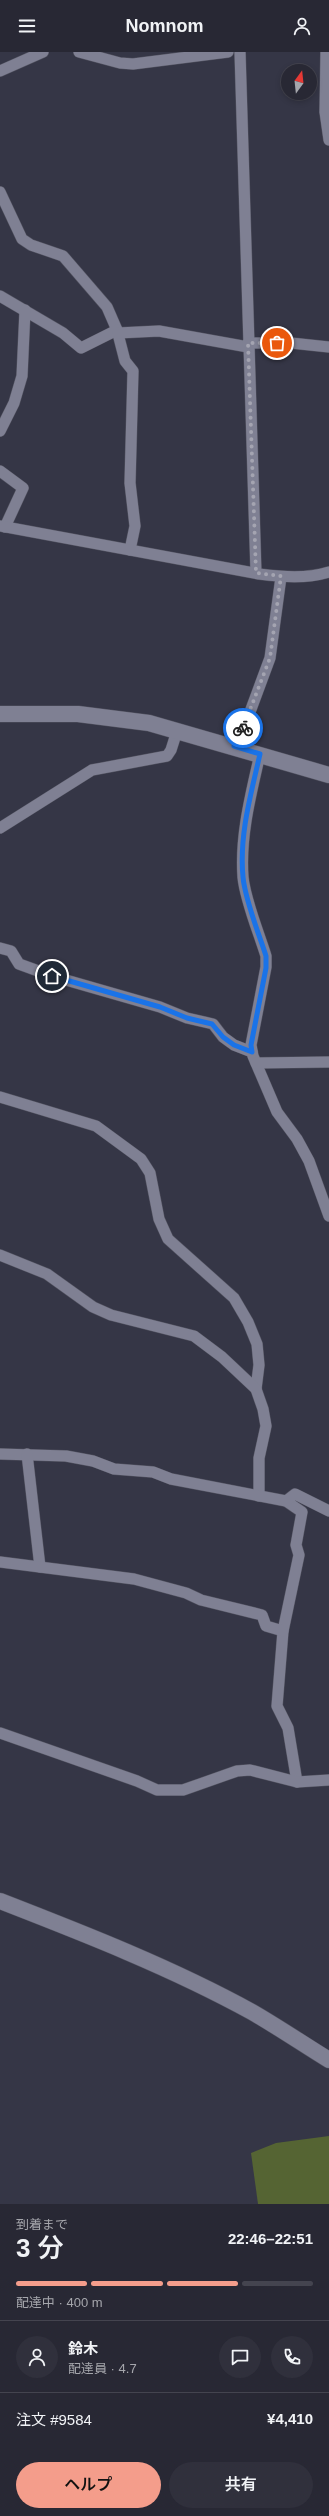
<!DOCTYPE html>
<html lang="ja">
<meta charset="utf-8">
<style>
:root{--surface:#282834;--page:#30303c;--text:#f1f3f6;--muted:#a5a6ac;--line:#44444f;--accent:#f49d8b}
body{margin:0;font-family:Arial,"Noto Sans JP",sans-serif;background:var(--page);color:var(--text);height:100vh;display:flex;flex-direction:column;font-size:15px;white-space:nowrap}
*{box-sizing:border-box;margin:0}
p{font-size:13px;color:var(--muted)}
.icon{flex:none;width:22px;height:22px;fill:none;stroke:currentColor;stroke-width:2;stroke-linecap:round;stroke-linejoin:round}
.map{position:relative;height:2152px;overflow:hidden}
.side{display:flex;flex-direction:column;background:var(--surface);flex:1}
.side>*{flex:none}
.needle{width:26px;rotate:15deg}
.controls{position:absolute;left:281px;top:12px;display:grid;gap:8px}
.controls a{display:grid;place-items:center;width:36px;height:36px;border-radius:50%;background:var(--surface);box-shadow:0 2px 6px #0003,0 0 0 1px var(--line);font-size:20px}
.pin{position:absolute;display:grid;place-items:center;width:34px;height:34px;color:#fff;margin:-17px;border:2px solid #fff;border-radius:50%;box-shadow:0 1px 4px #0007}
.courier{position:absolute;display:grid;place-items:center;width:40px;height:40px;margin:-20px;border:3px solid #1a73e8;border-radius:50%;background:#fff;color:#222;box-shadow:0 1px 5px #0007}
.headline em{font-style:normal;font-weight:600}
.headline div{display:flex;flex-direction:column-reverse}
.headline{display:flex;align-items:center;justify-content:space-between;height:68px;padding:0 16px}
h1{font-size:26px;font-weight:600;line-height:30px}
.bar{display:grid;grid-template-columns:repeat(4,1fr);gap:6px 4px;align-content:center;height:48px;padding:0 16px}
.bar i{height:5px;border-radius:3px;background:var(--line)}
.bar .current{background:var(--accent)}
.bar p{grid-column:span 4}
.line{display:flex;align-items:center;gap:10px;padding:0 16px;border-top:1px solid var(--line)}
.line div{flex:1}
.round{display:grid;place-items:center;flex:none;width:42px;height:42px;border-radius:21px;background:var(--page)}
.cta{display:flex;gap:8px;margin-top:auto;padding:8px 16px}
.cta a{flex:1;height:46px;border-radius:24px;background:var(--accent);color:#111;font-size:16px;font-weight:600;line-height:46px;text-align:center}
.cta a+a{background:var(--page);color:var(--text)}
header{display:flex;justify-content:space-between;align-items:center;height:52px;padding:0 16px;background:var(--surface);font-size:18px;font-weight:600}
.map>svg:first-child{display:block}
</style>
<header><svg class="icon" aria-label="menu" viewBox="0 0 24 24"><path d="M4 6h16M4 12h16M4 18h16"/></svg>Nomnom<svg class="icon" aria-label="person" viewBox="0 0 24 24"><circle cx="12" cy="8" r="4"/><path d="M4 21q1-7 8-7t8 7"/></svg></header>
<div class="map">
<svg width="329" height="2152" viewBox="0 0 329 2152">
<rect width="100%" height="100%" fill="#353646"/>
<path fill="#556433" d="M329,2084V2152H258L251,2101L276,2091Z"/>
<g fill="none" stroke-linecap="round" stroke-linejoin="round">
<defs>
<g id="street">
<path d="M79,0L120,11L133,12L228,0"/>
<path d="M240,0L256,521"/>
<path d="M326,0L325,60L329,88"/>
<path d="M0,19L43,0"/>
<path d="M0,140L22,187L31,193L63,204L107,255L117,278L125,309L133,319L130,431L135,474L130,498"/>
<path d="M0,244L63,281L81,296L117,278"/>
<path d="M118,281L159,279L248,295"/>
<path d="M248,291H291L329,295"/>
<path d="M0,379L14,351L22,324L25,258"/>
<path d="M0,419L23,436L5,475"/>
<path d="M0,474L259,522C283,525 306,527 329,520"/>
<path d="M234,694L250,660L270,606L281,525"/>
<path d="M260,702C251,742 240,783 243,825C245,848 259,881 266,904V915L251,993L253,1004L277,1060L297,1087L309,1109L329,1164"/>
<path d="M0,776L92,718L167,704L171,698L177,679"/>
<path d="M0,896L11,899L19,912L52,924L160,955L187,966L213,972L223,985L234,993L252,1000"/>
<path d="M256,1011L329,1010"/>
<path d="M0,1045L96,1074L141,1107L150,1121L159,1167L168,1187L234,1246L248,1270L257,1292L259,1313L256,1337"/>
<path d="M0,1203L47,1222L93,1255L111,1263L194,1284L222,1305L256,1337L263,1357L266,1374L259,1406V1444"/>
<path d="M0,1402L66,1404L93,1409L114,1417L153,1420L171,1427L286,1449L302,1460L296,1493L299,1503L283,1579L277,1654L288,1676L297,1730"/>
<path d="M27,1402L40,1515"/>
<path d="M286,1449L295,1442L329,1459"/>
<path d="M0,1510L134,1527L186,1541L201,1548L262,1563L266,1574L283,1579"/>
<path d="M0,1681L137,1729L157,1738H183L237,1719L250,1718L297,1730L329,1728"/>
</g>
<g id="secondary">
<path d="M0,662H78L149,671L329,723"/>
<path d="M0,1849C85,1882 172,1916 252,1960C278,1975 303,1992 329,2008"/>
</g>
</defs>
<use href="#street" stroke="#535361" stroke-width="12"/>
<use href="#secondary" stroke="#535361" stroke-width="17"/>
<use href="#street" stroke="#7f8093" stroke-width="11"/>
<use href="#secondary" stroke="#7f8093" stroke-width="16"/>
</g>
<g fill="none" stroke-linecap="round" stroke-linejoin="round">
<path stroke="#a4a4b1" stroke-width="4" stroke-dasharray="0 7.2" d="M243,676L270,606L281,524L256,521L248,291H277"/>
<path stroke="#1a73e8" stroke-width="5" d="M52,924L160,955L187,966L212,972L223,985L234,993L252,1000L251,993L266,916V904C259,882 245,848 243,825C239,783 251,742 260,702L234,694L243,676"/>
</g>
</svg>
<div class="controls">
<a><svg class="needle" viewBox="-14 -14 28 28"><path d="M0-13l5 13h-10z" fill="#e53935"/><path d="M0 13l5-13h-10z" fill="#a5a6ac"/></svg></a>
</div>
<div class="pin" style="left:277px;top:291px;background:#ea580c"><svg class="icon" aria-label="bag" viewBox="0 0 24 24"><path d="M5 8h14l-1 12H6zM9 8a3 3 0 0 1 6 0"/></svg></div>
<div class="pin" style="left:52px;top:924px;background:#1f2937"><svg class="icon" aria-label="home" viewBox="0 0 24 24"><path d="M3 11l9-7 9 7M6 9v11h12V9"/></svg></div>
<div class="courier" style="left:243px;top:676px"><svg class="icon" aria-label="bike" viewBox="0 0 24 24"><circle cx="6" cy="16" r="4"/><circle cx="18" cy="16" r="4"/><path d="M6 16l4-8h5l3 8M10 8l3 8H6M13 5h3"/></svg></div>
</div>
<section class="side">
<div class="headline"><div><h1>3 分</h1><p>到着まで</p></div><em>22:46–22:51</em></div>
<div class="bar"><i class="current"></i><i class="current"></i><i class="current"></i><i></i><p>配達中 · 400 m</p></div>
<div class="line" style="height:72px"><a class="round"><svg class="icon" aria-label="person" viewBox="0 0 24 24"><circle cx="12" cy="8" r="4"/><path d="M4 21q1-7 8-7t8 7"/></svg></a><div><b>鈴木</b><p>配達員 · 4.7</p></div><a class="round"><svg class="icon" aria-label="chat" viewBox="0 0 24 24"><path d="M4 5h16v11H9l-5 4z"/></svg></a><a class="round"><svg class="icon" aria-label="phone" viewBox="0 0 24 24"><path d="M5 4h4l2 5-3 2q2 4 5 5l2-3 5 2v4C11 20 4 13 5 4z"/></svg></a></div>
<div class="line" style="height:52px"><div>注文 #9584</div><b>¥4,410</b></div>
<div class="cta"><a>ヘルプ</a><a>共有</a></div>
</section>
